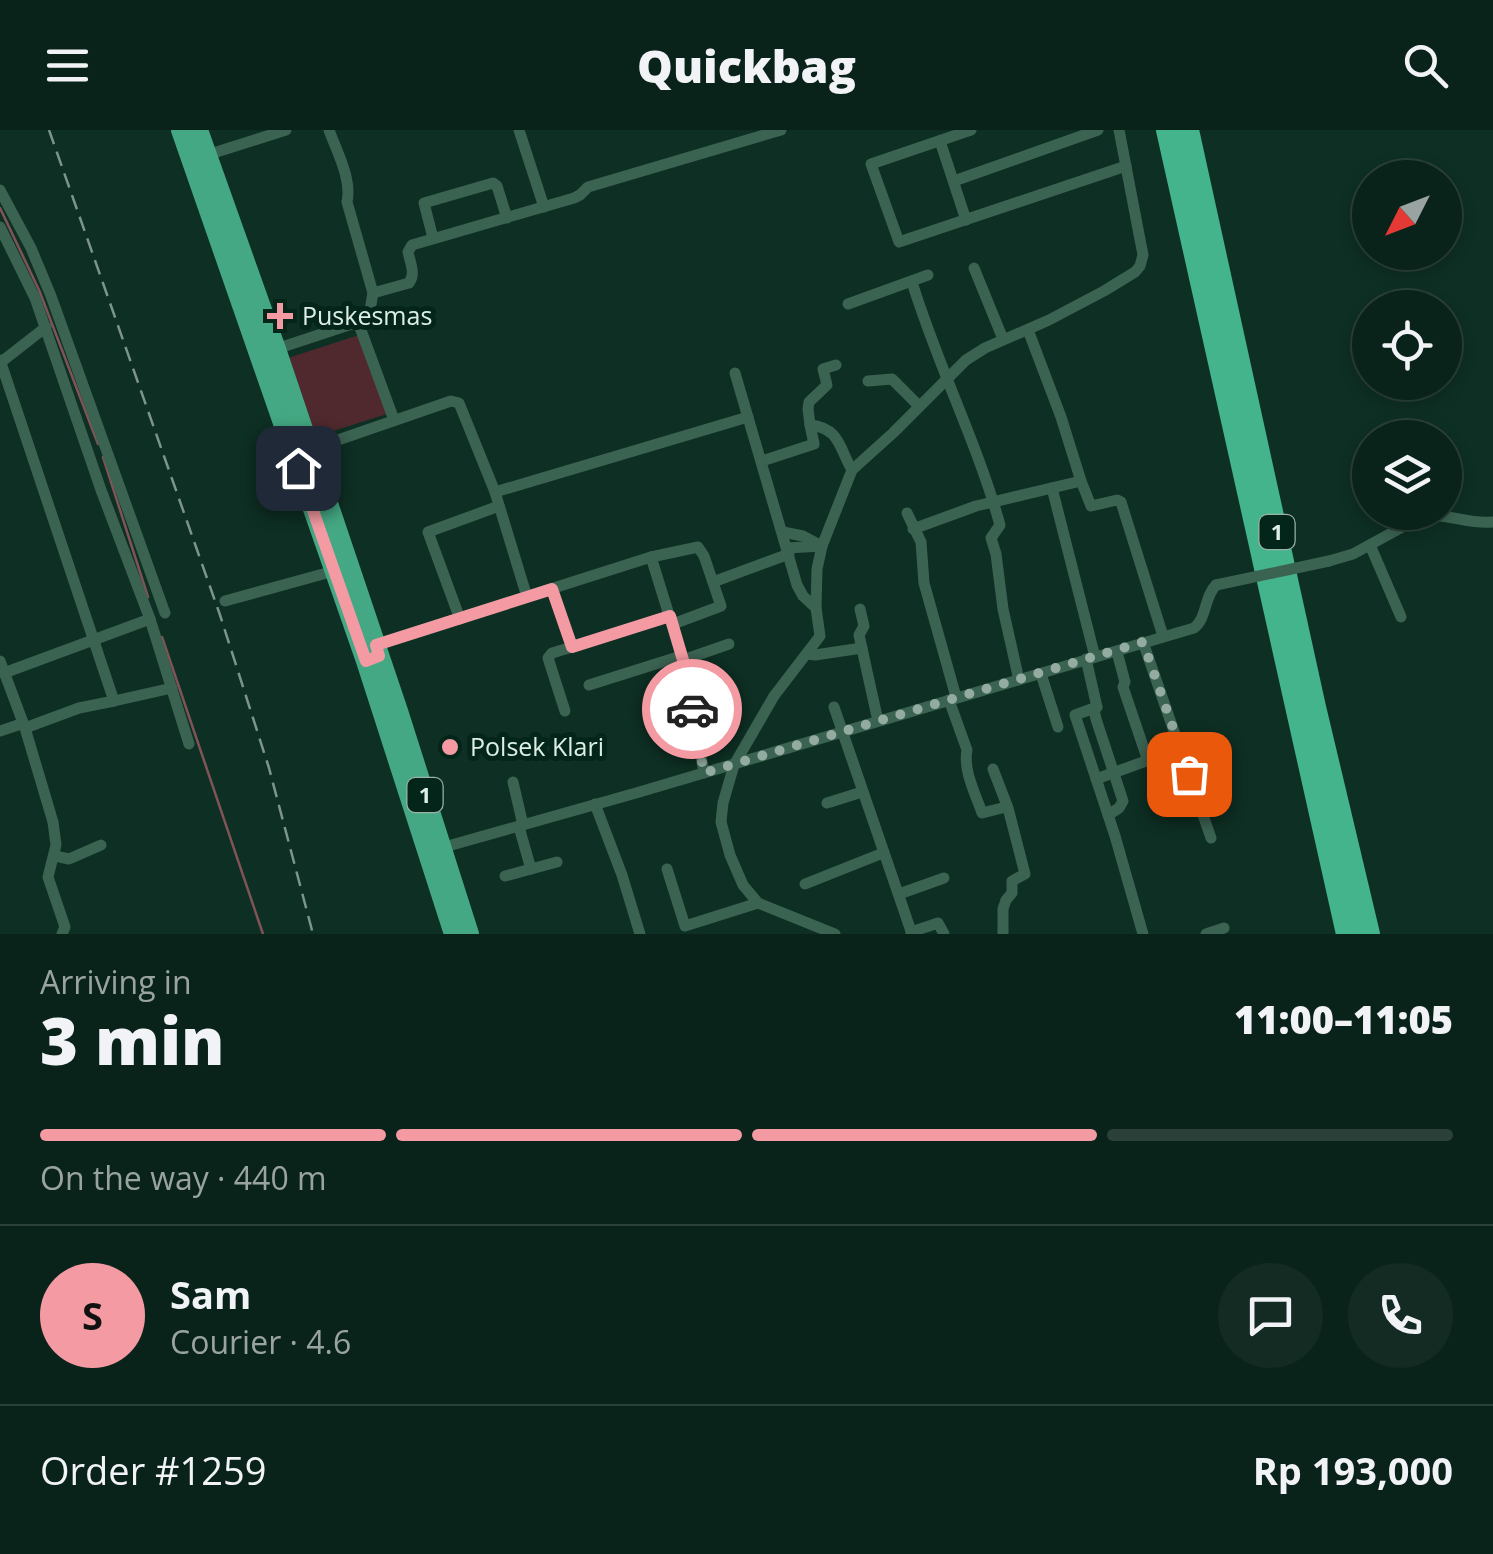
<!DOCTYPE html>
<meta charset="utf-8">
<style>
:root{--surface:#0a231a;--page:#132b23;--text:#f1f3f6;--muted:#99a4a2;--line:#2a4039;--accent:#f49aa2}
body{margin:0;font-family:"Open Sans",sans-serif;background:var(--page);color:var(--text);height:100vh;display:flex;flex-direction:column;font-size:38px;white-space:nowrap}
*{box-sizing:border-box;margin:0}
p{font-size:32px;color:var(--muted)}
.icon{flex:none;width:55px;height:55px;fill:none;stroke:currentColor;stroke-width:2;stroke-linecap:round;stroke-linejoin:round}
.map{position:relative;height:804px;overflow:hidden}
.drawer{display:flex;flex-direction:column;background:var(--surface);flex:1}
.drawer>*{flex:none}
.needle{width:65px;rotate:228deg}
.controls{position:absolute;left:1352px;top:30px;display:grid;gap:20px}
.controls a{display:grid;place-items:center;width:110px;height:110px;border-radius:50%;background:var(--surface);box-shadow:0 5px 15px #0003,0 0 0 2px var(--line);font-size:50px}
.pin{position:absolute;display:grid;place-items:center;width:85px;height:85px;color:#fff;margin:-42px;border-radius:20px;box-shadow:0 5px 15px #0006}
.courier{position:absolute;display:grid;place-items:center;width:100px;height:100px;margin:-50px;border:8px solid #f49aa2;border-radius:50%;background:#fff;color:#222;box-shadow:0 2px 12px #0007}
.summary em{font-style:normal;font-weight:800}
.summary div{display:flex;flex-direction:column-reverse}
.summary{display:flex;align-items:center;justify-content:space-between;height:170px;padding:0 40px}
h1{font-size:65px;font-weight:800;line-height:75px}
.bar{display:grid;grid-template-columns:repeat(4,1fr);gap:15px 10px;align-content:center;height:120px;padding:0 40px}
.bar i{height:12px;border-radius:8px;background:var(--line)}
.bar .active{background:var(--accent)}
.bar p{grid-column:span 4}
.line{display:flex;align-items:center;gap:25px;padding:0 40px;border-top:2px solid var(--line)}
.line div{flex:1}
.round{display:grid;place-items:center;flex:none;width:105px;height:105px;border-radius:52px;background:var(--page)}
header{display:flex;justify-content:space-between;align-items:center;height:130px;padding:0 40px;background:var(--surface);font-size:45px;font-weight:800}
.map>svg:first-child{display:block}
</style>
<header><svg class="icon" aria-label="menu" viewBox="0 0 24 24"><path d="M4 6h16M4 12h16M4 18h16"/></svg>Quickbag<svg class="icon" aria-label="search" viewBox="0 0 24 24"><circle cx="10" cy="10" r="6"/><path d="M15 15l6 6"/></svg></header>
<div class="map">
<svg width="1493" height="804" viewBox="0 0 1493 804">
<rect width="100%" height="100%" fill="#0e2f23"/>
<path fill="#4f292d" d="M362,204L387,284L311,308L285,229Z"/>
<g fill="none" stroke-linecap="round" stroke-linejoin="round">
<g stroke="#805457" stroke-width="2.5">
<path d="M0,78L39,160L98,314"/>
<path d="M103,327L148,467"/>
<path d="M162,507L263,804"/>
</g>
<g stroke="#3b6352" stroke-width="11">
<path d="M329,0C337,22 352,49 347,72L373,163"/>
<path d="M519,0L544,77"/>
<path d="M971,0L871,34L899,112L1126,36"/>
<path d="M940,11L966,90"/>
<path d="M207,25L286,0"/>
<path d="M954,51L1098,0"/>
<path d="M0,60L31,118L51,166L165,483"/>
<path d="M0,97L35,168L101,360L150,489L189,614"/>
<path d="M433,108L424,73L493,53L497,56L507,88"/>
<path d="M974,138L1003,209"/>
<path d="M912,152C937,234 977,312 1000,395L991,408L996,424L1003,479L1019,550"/>
<path d="M848,174L928,145"/>
<path d="M358,192L394,290"/>
<path d="M273,220L358,192L370,180L373,163L409,153C416,144 410,132 408,122L412,115L574,68L580,65L588,57L781,0"/>
<path d="M0,230L114,571L79,578L25,598"/>
<path d="M0,233L46,197"/>
<path d="M735,243L797,455L803,466L816,478"/>
<path d="M868,251L892,249L919,276"/>
<path d="M810,295L808,279L809,272L827,255L823,239L836,235"/>
<path d="M309,320L451,271L459,273L495,362L527,467"/>
<path d="M762,331L814,314L810,295C840,298 839,318 852,340"/>
<path d="M1081,351L1091,376L1117,370L1121,372L1163,506"/>
<path d="M1052,358L1095,527"/>
<path d="M495,362L748,287"/>
<path d="M907,383L921,412L924,453L956,567"/>
<path d="M913,399L976,376L1081,351L1061,287L1028,200"/>
<path d="M783,402L803,406L822,416"/>
<path d="M1370,415L1401,487"/>
<path d="M787,418L822,416"/>
<path d="M651,427L683,530L704,643"/>
<path d="M1329,431L1353,424L1417,389C1448,380 1463,395 1493,392"/>
<path d="M713,452L789,424"/>
<path d="M552,459L572,517L670,486"/>
<path d="M225,471L334,441"/>
<path d="M860,479L864,496L859,505L878,591"/>
<path d="M460,489L428,402L499,376"/>
<path d="M1143,512L1211,708"/>
<path d="M375,515L651,427L698,417L704,426L721,476L673,494"/>
<path d="M806,524L815,525L862,518"/>
<path d="M1086,529L1097,577L1094,580L1096,589L1123,671L1119,678L1108,685"/>
<path d="M683,530L729,514"/>
<path d="M0,531L25,598L53,692L56,715L48,747L65,797L62,804"/>
<path d="M4,543L150,489"/>
<path d="M1041,544L1058,597"/>
<path d="M589,555L681,526"/>
<path d="M949,570L967,620C963,640 975,663 982,683L1006,677"/>
<path d="M114,571L172,558"/>
<path d="M834,577L912,804"/>
<path d="M1097,577L1075,585L1115,706L1143,804"/>
<path d="M565,581L548,528L552,523L572,517"/>
<path d="M0,601L21,594"/>
<path d="M993,639L1008,678L1025,744L1012,751V763L1006,770L1003,779V804"/>
<path d="M1096,649L1146,631L1147,628L1123,557L1125,552L1117,522"/>
<path d="M513,652L523,695"/>
<path d="M827,673L862,662"/>
<path d="M595,674L622,745L640,804"/>
<path d="M519,697L531,739L557,732"/>
<path d="M441,718L636,663L1194,498C1207,488 1204,467 1216,455"/>
<path d="M55,726L69,729L101,715"/>
<path d="M667,739L685,796L758,773"/>
<path d="M505,746L531,739"/>
<path d="M805,754L883,723"/>
<path d="M899,764L944,748"/>
<path d="M911,802L938,793L944,804"/>
<path d="M835,804L758,773L743,755L730,725L721,692L723,673L734,635L774,566L820,506L816,478L817,439L822,416L852,340L893,303L966,230L985,218L1049,190L1104,161L1135,142L1140,136L1143,125L1119,0"/>
<path d="M1206,804L1224,798"/>
</g>
<g stroke="#43a883" stroke-width="20">
<path d="M181,0L366,531L454,804"/>
<path d="M198,0L276,219L398,581L469,804"/>
</g>
<g stroke="#43b48b" stroke-width="22">
<path d="M1167,0L1347,804"/>
<path d="M1188,0L1315,577L1369,804"/>
</g>
<path stroke="#7c958c" stroke-width="2.5" stroke-dasharray="15 8" stroke-linecap="butt" d="M49,0L220,485L269,638L313,804"/>
<path stroke="#3b6352" stroke-width="11" d="M1216,455L1329,431"/>
</g>
<g fill="none" stroke-linecap="round" stroke-linejoin="round">
<path stroke="#94aba2" stroke-width="10" stroke-dasharray="0 18" d="M692,579L704,643L1143,512L1189,644"/>
<path stroke="#f49aa2" stroke-width="12" d="M298,338L366,531L379,526L376,515L552,459L572,517L670,486L683,530L692,579"/>
</g>
<g fill="#f49aa2" stroke="#042519" stroke-width="4">
<path d="M275 171h10v10h10v10h-10v10h-10v-10h-10v-10h10z"/>
<circle cx="450" cy="617" r="10"/>
</g>
<g text-anchor="middle" stroke-width="10" stroke-linejoin="round" paint-order="stroke">
<g fill="#042519" stroke="#9bb2a8" stroke-width="2.5">
<rect x="1259.5" y="385" width="35" height="34" rx="8"/>
<rect x="407.5" y="648" width="35" height="34" rx="8"/>
</g>
<g font-size="22" font-weight="bold" fill="#dceee6">
<text x="1277" y="410">1</text>
<text x="425" y="673">1</text>
</g>
<g font-size="25" fill="#dceee6" stroke="#042519" text-anchor="start">
<text x="302" y="195">Puskesmas</text>
<text x="470" y="626">Polsek Klari</text>
</g>
</g>
</svg>
<div class="controls">
<a><svg class="needle" viewBox="-14 -14 28 28"><path d="M0-13l5 13h-10z" fill="#e53935"/><path d="M0 13l5-13h-10z" fill="#99a4a2"/></svg></a>
<a><svg class="icon" aria-label="locate" viewBox="0 0 24 24"><circle cx="12" cy="12" r="6"/><path d="M12 2v4M12 18v4M2 12h4M18 12h4"/></svg></a>
<a><svg class="icon" aria-label="layers" viewBox="0 0 24 24"><path d="M12 4l9 5-9 5-9-5zM3 14l9 5 9-5"/></svg></a>
</div>
<div class="pin" style="left:1189px;top:644px;background:#ea580c"><svg class="icon" aria-label="bag" viewBox="0 0 24 24"><path d="M5 8h14l-1 12H6zM9 8a3 3 0 0 1 6 0"/></svg></div>
<div class="pin" style="left:298px;top:338px;background:#1f2937"><svg class="icon" aria-label="home" viewBox="0 0 24 24"><path d="M3 11l9-7 9 7M6 9v11h12V9"/></svg></div>
<div class="courier" style="left:692px;top:579px"><svg class="icon" aria-label="car" viewBox="0 0 24 24"><path d="M5 17H2v-5l4-1 3-4h7l3 4 3 1v5h-3M9 17h6M6 11h13"/><circle cx="7" cy="17" r="2"/><circle cx="17" cy="17" r="2"/></svg></div>
</div>
<section class="drawer">
<div class="summary"><div><h1>3 min</h1><p>Arriving in</p></div><em>11:00–11:05</em></div>
<div class="bar"><i class="active"></i><i class="active"></i><i class="active"></i><i></i><p>On the way · 440 m</p></div>
<div class="line" style="height:180px"><b class="round" style="background:var(--accent);color:#111">S</b><div><b>Sam</b><p>Courier · 4.6</p></div><a class="round"><svg class="icon" aria-label="chat" viewBox="0 0 24 24"><path d="M4 5h16v11H9l-5 4z"/></svg></a><a class="round"><svg class="icon" aria-label="phone" viewBox="0 0 24 24"><path d="M5 4h4l2 5-3 2q2 4 5 5l2-3 5 2v4C11 20 4 13 5 4z"/></svg></a></div>
<div class="line" style="height:130px"><div>Order #1259</div><b>Rp 193,000</b></div>
</section>
